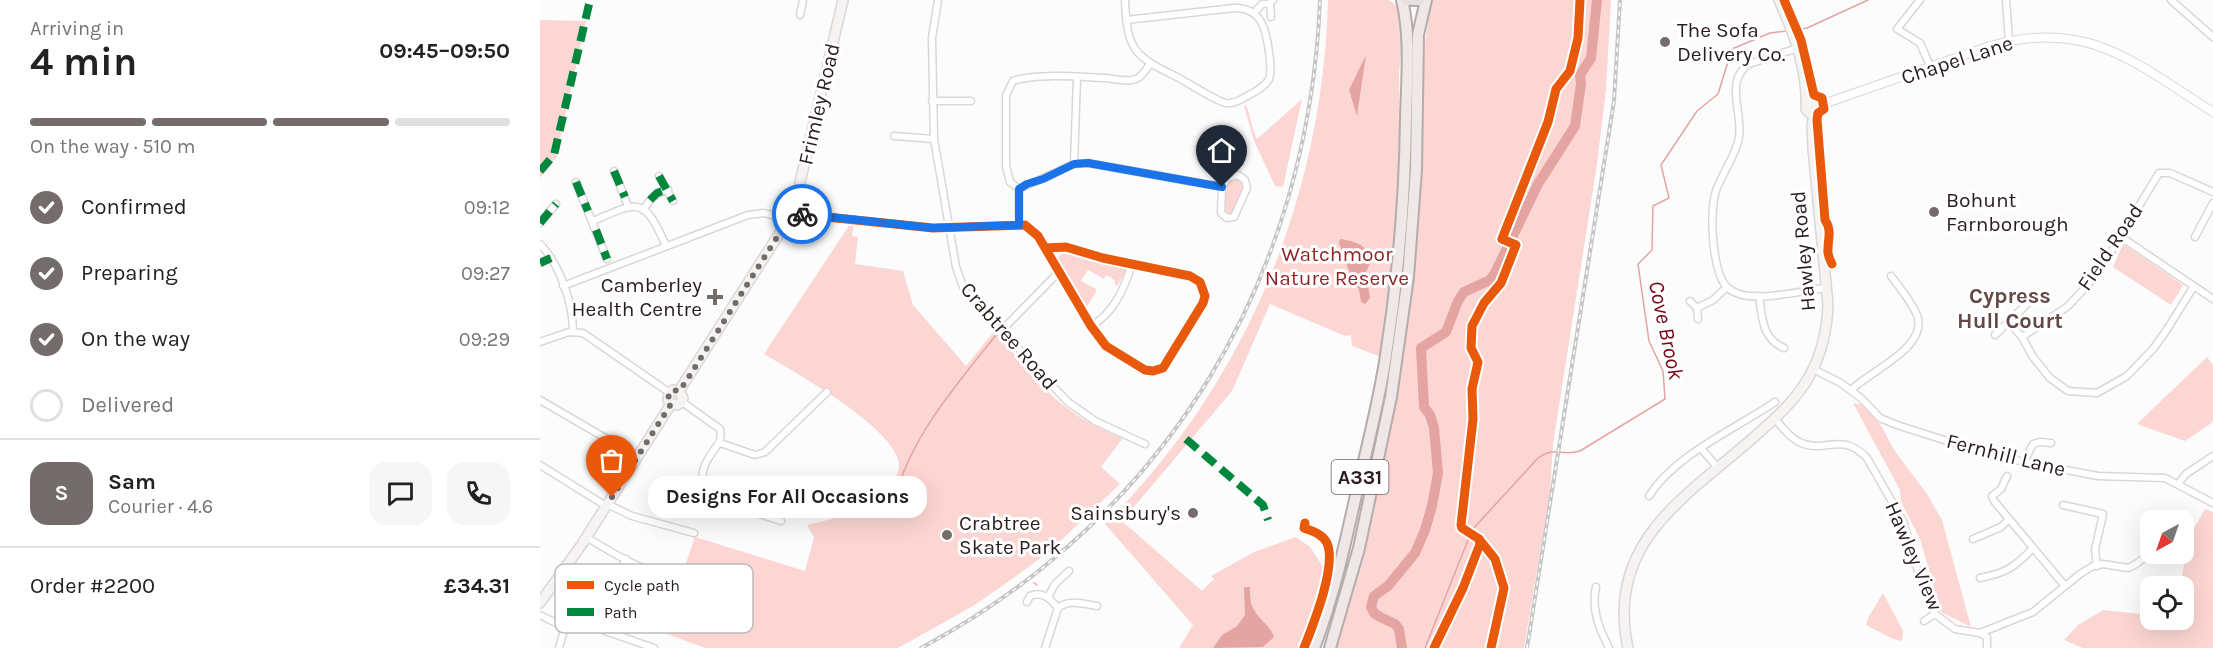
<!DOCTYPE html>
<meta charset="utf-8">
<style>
:root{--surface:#fff;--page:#f6f6f6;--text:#222;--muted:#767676;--line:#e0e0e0;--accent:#746c6b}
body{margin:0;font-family:Karla,sans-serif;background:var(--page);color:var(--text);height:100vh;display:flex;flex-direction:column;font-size:22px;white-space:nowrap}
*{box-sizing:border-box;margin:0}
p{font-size:20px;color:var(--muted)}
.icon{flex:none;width:33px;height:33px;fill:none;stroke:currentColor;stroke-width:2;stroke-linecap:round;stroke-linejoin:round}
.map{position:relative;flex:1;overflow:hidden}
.drawer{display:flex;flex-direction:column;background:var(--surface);width:540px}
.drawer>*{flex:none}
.needle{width:39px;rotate:220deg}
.buttons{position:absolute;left:1600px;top:510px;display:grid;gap:12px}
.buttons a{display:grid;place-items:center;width:54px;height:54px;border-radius:12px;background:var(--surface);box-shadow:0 6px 24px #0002;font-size:30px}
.pin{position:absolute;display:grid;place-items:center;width:51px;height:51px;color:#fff;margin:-62px -26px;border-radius:50% 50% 50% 0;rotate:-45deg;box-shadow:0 0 6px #0007}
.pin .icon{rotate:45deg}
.courier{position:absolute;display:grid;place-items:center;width:60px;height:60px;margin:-30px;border:4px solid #1a73e8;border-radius:50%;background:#fff;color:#222;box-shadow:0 2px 8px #0007}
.bubble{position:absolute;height:42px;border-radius:18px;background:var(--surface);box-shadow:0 6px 24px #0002;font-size:20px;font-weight:700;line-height:42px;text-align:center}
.summary em{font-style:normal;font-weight:700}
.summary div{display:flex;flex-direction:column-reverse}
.summary{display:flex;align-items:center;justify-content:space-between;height:102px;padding:0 30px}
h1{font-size:39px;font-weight:700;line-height:45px}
.bar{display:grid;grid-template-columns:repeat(4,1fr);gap:9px 6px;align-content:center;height:72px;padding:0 30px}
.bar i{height:8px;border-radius:4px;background:var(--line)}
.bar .current{background:var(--accent)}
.bar p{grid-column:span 4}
.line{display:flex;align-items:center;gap:15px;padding:0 30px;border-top:2px solid var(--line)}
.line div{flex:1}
.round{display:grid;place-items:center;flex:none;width:63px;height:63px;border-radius:18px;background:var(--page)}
ol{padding:0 30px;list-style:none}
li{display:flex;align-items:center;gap:18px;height:66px}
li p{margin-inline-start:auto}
li .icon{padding:6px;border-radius:50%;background:var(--accent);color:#fff;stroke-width:4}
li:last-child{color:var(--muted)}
li i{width:33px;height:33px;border:3px solid var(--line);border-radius:50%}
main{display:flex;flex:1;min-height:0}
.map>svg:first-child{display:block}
</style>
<main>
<section class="drawer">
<div class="summary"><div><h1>4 min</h1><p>Arriving in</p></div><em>09:45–09:50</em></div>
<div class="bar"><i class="current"></i><i class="current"></i><i class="current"></i><i></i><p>On the way · 510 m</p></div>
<ol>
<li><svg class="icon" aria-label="check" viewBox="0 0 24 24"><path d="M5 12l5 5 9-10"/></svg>Confirmed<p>09:12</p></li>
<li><svg class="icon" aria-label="check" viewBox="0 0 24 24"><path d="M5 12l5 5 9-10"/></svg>Preparing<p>09:27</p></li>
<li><svg class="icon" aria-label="check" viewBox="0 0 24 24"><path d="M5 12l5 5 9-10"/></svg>On the way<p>09:29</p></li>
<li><i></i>Delivered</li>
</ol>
<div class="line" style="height:108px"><b class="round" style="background:var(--accent);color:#fff">S</b><div><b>Sam</b><p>Courier · 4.6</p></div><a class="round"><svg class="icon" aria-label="chat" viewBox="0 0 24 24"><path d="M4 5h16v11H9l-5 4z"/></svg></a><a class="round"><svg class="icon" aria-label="phone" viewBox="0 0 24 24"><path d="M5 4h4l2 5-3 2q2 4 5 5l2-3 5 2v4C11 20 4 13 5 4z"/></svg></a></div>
<div class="line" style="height:78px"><div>Order #2200</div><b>£34.31</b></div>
</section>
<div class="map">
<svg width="1673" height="648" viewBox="0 0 1673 648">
<rect width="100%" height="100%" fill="#fcfcfc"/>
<g fill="#fcd6d3">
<path d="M788,0H849L859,7L862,40L859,73L860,169L855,260L844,358L812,346L811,335L805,336L730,304L692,391L582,521L662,591L674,579L671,576L714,552L756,537L770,547L785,570L759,648H639L653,625L565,524C705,385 783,197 788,0Z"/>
<path d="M891,0H1071L1066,89L1057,164L1013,444L1010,492L984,648H795L832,518L860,374L875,261L882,164L884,51Z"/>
<path d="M0,20L46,21L16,158L0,178Z"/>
<path d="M762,99L743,187L735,186L714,141L704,106L706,105C711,116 711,128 717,139Z"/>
<path d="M694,179L702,182C704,192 697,210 689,215L683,210L688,181Z"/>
<path d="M310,224H314L312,236L318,237L315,264L363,271L373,305L426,366L456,329C490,378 526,418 583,438L561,467L580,484L510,551L475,577L433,606L358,648H165L122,632L155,537L265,571L274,537L267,525L292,519L318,488L323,497L334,502C345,493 360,478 359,464C355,427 254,372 224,354Z"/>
<path d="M1583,244L1643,285L1631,305L1573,267Z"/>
<path d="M523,253L588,268L577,286L574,283L575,280L566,275L564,279L548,270L541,281L556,289V292L546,308L517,258Z"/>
<path d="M1667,357L1673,365V422L1645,441L1597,424Z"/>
<path d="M1313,403L1323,405L1342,427L1354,450L1387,494L1402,520L1431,627L1401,612L1380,539L1361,502L1360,490Z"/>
<path d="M1665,509L1673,512V648H1543L1524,640L1538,625L1563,610L1600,614L1611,608V620H1644V586H1634L1642,576L1648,539Z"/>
<path d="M1343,593L1363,631L1362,641L1353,639L1326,625L1328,618Z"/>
</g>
<g fill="#e4a5a2">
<path d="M826,55L817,116L809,90Z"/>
<path d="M800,239C813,241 827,244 832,259L826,272L830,298L825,304L821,302L819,290L811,277L799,243Z"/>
<path d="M704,587H710C710,594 710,602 713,608C719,620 730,625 734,637L723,647L673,648L682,635L697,626L705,615Z"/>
</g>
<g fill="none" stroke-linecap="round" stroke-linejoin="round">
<g stroke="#e4a5a2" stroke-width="1.5">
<path d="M1255,30L1267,28L1328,0"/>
<path d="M355,498C371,436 417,384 456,335"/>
<path d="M494,583L497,585"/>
<path d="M885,648L932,530L998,458C1017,445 1020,457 1040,451L1125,399L1123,371L1109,341L1098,264L1112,250L1113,206L1129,198L1121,165L1157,111L1178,94L1192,49L1230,33L1247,31"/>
</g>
<path stroke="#e4a5a2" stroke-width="10" d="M862,648L859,629L855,624L840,617L834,613L831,607L834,596L848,586L875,553L885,530L892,506L898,473L894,428L890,415L884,407L881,348L906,332L918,301L924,292L950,280L955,273L998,184L1035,126L1041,84L1040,75L1051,58L1057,0"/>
<defs>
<g id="minor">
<path d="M398,0L392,38L394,139L416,267L423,287L431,299L463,329L486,358L528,402L555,421L605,444"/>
<path d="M585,0C587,49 593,56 637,77C649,83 675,101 686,103C694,104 701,100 707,96C715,92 725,87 729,79C732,70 730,61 729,52C726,29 721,7 694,8L586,20"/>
<path d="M1380,0L1357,29L1380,43L1391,68"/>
<path d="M1466,0L1469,41"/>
<path d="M1631,0L1673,37"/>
<path d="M730,3L731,17"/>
<path d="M714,13L722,4L730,3L733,0"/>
<path d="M260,15L263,0"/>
<path d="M1258,48L1209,64C1184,81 1203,112 1199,137C1196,156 1182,173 1176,191C1169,212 1172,274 1188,288C1208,306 1261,290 1287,288"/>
<path d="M392,101H431"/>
<path d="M354,136L394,139"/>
<path d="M534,164L537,77"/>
<path d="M74,171L88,206"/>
<path d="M119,176L133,201"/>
<path d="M36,182L67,259"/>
<path d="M479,189L534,164L548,163L682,187L688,178L698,175L705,180L707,188L694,217L687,218L681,213L682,187"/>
<path d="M103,210C110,199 115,194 128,189"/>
<path d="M253,212L267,215L393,228L485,225L498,236L551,326L566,346L605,370L613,371L623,368L663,303L665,296L660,282L650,276L563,258L526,247L505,248"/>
<path d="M53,221C99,201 104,196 126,246"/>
<path d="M0,223L16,204"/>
<path d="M479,225V189L470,182L466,166V95L473,81C494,73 542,77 566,78C575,79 590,83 598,78C603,75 607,68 610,64"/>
<path d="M1581,237L1673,299"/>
<path d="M1655,237L1673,203"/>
<path d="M0,244C20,265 33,303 33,332"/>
<path d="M0,263L11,258"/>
<path d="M23,286L208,215L224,213L239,217"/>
<path d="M1654,286L1626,331L1613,349L1587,376L1557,393L1528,391L1510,378L1493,357L1482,337L1527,307L1544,289L1560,270L1619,173H1630L1673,192"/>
<path d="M1219,296C1222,317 1222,339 1244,348"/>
<path d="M1150,301L1157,308L1158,319"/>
<path d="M1157,308L1173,300L1187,287"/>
<path d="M1469,323L1482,337"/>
<path d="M551,326C574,313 584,289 592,264"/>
<path d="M463,329L519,272"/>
<path d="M1455,335L1496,295"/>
<path d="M0,342L29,332L43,333L130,393"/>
<path d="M1273,369L1301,383L1322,399L1340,418L1357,425L1429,448L1484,462L1558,476L1625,478L1673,503"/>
<path d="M1311,390C1330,371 1389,347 1377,315C1371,301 1360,288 1351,276"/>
<path d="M0,400L98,457"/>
<path d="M142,402L180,429C183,444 174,447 168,459C160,472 160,489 172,499L241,521"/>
<path d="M1235,419C1242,427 1249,437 1259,442C1286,455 1300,430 1327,458L1363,521L1377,568L1395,614L1415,629L1440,633L1493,612L1540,574L1553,566L1563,564L1588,568L1596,564L1604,558L1609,547L1611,533"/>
<path d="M180,443L215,455L225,452L287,392"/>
<path d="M1161,448L1178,468"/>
<path d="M1484,462L1493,444L1500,442L1511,443"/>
<path d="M0,465L66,506"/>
<path d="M1467,476L1461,489L1452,496L1454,501L1525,586"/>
<path d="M1638,484L1646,474L1673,456"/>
<path d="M1109,496C1135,455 1195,429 1235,402"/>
<path d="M67,504L92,516L154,533"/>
<path d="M1523,505L1563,514L1555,550L1557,566"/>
<path d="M1613,520L1614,516"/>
<path d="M46,537C74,554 107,574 140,580"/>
<path d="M1433,539L1461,527L1469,519"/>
<path d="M1440,578C1466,573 1475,567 1493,548"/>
<path d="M72,586L86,559"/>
<path d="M1056,587C1051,609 1059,628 1069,648"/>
<path d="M508,597L515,584L529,571"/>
<path d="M487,602L490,596C502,591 510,598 518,608"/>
<path d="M0,615L18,624L51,626L114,648"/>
<path d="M1384,621L1395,614"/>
<path d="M1440,633L1447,637V648"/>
<path d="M19,648L25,626"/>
<path d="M505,648L518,608C529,599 544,604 557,606"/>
</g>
<path id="tertiary" d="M1277,109L1289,102L1450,46C1548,18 1595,63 1673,112"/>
<g id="secondary">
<path d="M1239,0C1254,34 1268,71 1266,109L1270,113L1276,111L1277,107L1272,101"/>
<path d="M139,391L253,212L303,0"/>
<path d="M131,404L137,405L141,403L143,398L139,391"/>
<path d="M131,404L128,400L129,394L133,390L139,391"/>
<path d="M0,603L42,544L131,404"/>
<path d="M1088,648C1064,538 1153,493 1222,430C1240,414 1258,397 1270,375C1282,353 1287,330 1288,305L1273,148L1272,127L1274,112"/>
</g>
<g id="primary">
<path d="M774,648C794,596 806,540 818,486C828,445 838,404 845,362C858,281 865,199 866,118C867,80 871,37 862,0"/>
<path d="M790,648L819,548L851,397L868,277L876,170L878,35L886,0"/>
</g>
<path id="trunk" d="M866,0H879"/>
</defs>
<use href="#minor" stroke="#dcd6d5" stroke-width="9"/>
<use href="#tertiary" stroke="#dcd6d5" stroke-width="10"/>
<use href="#secondary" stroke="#dcd6d5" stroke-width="12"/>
<use href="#primary" stroke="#b6acab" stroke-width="14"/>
<use href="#trunk" stroke="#b6acab" stroke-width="14"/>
<use href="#minor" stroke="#fff" stroke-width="6"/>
<use href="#tertiary" stroke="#fff" stroke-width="8"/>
<use href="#secondary" stroke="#f6f4f3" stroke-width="9"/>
<use href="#primary" stroke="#eee8e8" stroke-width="10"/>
<use href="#trunk" stroke="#e8e0e0" stroke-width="10"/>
<defs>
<g id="rail">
<path d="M381,648C628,516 769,277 780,0"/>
<path d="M987,648L1074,101L1080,0"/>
</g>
</defs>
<use href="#rail" stroke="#c6c6c5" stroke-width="4"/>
<use href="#rail" stroke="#fff" stroke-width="1.5" stroke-dasharray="4.5" stroke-linecap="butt"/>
<g stroke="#00873e" stroke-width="8" stroke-dasharray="15 8" stroke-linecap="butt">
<path d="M0,171L14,155L50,0"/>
<path d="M74,171L85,197"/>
<path d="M119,176L133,201"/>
<path d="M36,182L48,211"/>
<path d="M110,200L117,193L128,189"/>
<path d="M0,223L16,204"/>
<path d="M56,230L67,259"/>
<path d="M0,263L11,258"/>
<path d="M646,439L723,505L728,520"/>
</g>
<defs>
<g id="cycleway">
<path d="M1244,0L1261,40L1274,95L1282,98L1284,109L1278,113L1277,120L1285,220C1292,230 1288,239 1288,249C1287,255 1290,260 1292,264"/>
<path d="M253,212L267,215L393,228L485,225L498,236L551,326L566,346L605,370L613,371L623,368L663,303L665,296L660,282L650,276L563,258L526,247L505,248"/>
<path d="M939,539L955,559L964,588L951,648"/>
<path d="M764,648C773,625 797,566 787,543C783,534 772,531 764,528L765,523"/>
<path d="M894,648L923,588L940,544L939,539L922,528L921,525L933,419L932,389L938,362L931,348L932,326L944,303L961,283L976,245L962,239L1008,122L1016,89L1030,71L1038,38L1040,0"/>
</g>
</defs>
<use href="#cycleway" stroke="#fff" stroke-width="13"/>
<use href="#cycleway" stroke="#e8590c" stroke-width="9"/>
</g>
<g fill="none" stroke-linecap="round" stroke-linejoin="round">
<path stroke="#746c6b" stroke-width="6" stroke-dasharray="0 10.8" d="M72,497L131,404L128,400L129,394L133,390L139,391L145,383L253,212L262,214"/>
<path stroke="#1a73e8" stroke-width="8" d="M262,214L393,228L479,225V189L487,184L503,179L534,164L548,163L682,187"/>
</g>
<g fill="#746c6b" stroke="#fff" stroke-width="2">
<circle cx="1125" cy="42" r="6"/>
<circle cx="1394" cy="212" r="6"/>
<path d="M172 288h6v6h6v6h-6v6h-6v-6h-6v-6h6z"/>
<circle cx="653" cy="513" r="6"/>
<circle cx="407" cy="535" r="6"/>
</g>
<g text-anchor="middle" stroke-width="6" stroke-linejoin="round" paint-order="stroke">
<rect fill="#fff" stroke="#6a6261" stroke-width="1.5" x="791.5" y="460" width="57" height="34" rx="4.5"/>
<g font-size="20" font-weight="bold" fill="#2a1e1d">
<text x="820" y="484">A331</text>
</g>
<g font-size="21" fill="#2a1e1d" stroke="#fff" text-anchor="start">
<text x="1137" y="37">The Sofa<tspan x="1137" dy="24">Delivery Co.</tspan></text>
<text x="1406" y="207">Bohunt<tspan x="1406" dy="24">Farnborough</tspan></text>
<text x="162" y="292" text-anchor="end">Camberley<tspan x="162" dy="24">Health Centre</tspan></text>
<text x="641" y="520" text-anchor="end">Sainsbury's</text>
<text x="419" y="530">Crabtree<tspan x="419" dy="24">Skate Park</tspan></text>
</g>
<g font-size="21" fill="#2a1e1d" stroke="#fff">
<text transform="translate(1417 60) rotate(-18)" y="7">Chapel Lane</text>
<text transform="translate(279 104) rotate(-77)" y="7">Frimley Road</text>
<text transform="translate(1570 247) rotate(-56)" y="7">Field Road</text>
<text transform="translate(1263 251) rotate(-95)" y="7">Hawley Road</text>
<text transform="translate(469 336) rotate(49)" y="7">Crabtree Road</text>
<text transform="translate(1466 455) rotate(14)" y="7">Fernhill Lane</text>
<text transform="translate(1374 556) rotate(67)" y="7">Hawley View</text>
</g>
<g font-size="21" fill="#902629" stroke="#fff">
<text x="797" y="261">Watchmoor<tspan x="797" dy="24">Nature Reserve</tspan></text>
</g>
<g font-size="22" font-weight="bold" fill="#644846" stroke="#fff">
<text x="1470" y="303">Cypress<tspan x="1470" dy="25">Hull Court</tspan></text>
</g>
<g font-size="22" font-style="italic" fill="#770615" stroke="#fff">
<text transform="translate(1127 330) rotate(78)" y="8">Cove Brook</text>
</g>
</g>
<rect x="15" y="564" width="198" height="69" rx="9" fill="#fff" stroke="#bfbcbb" stroke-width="1.5"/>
<rect x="27" y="581" width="27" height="8" fill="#e8590c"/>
<rect x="27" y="608" width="27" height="8" fill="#00873e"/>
<g font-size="16" fill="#2a1e1d">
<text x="64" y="591">Cycle path</text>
<text x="64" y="618">Path</text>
</g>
</svg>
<div class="buttons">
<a><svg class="needle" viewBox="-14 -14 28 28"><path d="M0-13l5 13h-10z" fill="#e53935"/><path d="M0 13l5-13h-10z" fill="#767676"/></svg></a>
<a><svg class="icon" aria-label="locate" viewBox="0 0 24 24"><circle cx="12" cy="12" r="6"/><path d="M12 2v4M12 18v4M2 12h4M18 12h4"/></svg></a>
</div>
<div class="pin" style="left:72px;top:497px;background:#ea580c"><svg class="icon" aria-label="bag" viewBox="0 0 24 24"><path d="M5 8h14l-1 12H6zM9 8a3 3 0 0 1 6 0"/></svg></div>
<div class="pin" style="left:682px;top:187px;background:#1f2937"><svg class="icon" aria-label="home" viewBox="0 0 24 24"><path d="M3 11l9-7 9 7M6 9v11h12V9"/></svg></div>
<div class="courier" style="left:262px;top:214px"><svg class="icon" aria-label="bike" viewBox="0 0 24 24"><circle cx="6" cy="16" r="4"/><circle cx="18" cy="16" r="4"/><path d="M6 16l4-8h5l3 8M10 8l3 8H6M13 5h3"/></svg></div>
<div class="bubble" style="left:108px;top:476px;width:279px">Designs For All Occasions</div>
</div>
</main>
